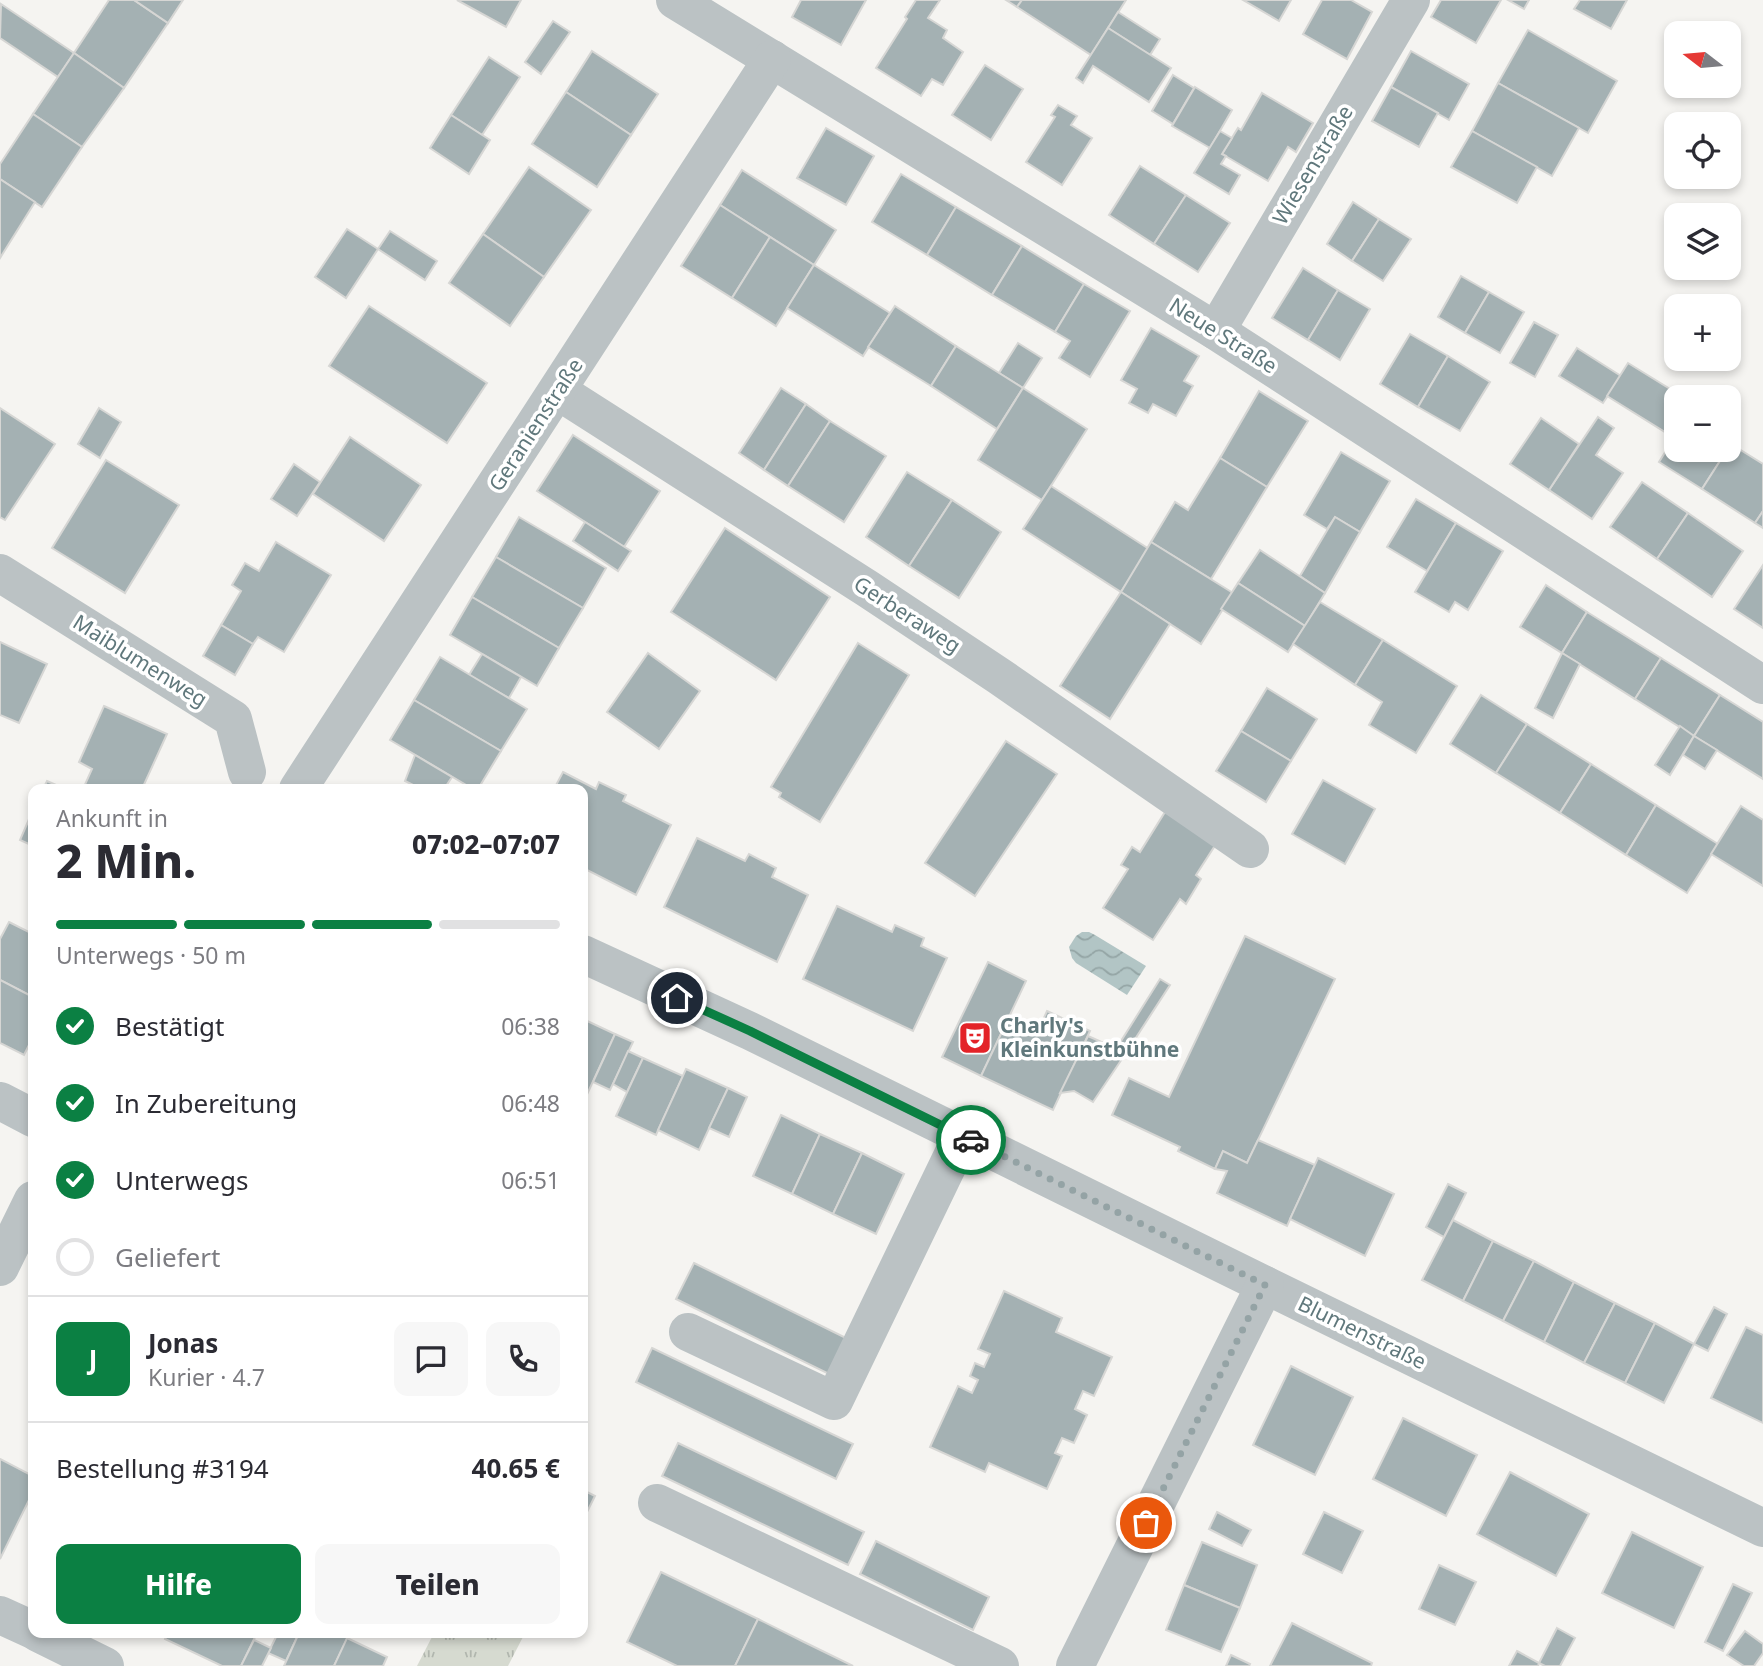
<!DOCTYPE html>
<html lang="de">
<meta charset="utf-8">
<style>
:root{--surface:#fff;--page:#f7f7f7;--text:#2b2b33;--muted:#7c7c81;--line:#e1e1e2;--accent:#0b8043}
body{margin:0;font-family:"Noto Sans",sans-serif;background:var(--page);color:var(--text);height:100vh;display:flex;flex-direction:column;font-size:26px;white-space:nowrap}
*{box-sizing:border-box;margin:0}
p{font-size:23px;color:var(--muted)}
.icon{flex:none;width:38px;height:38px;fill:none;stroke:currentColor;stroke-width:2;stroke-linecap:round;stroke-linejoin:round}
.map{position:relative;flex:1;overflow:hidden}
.sheet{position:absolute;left:28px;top:784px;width:560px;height:854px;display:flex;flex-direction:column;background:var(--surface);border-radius:14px;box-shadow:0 4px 10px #0003}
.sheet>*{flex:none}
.needle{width:46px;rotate:286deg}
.buttons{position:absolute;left:1664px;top:21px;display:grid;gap:14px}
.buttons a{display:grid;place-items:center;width:77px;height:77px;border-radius:14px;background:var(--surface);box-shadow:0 4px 10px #0003;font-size:35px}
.pin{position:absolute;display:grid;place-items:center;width:60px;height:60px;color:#fff;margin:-30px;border:4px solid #fff;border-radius:50%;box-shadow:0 2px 7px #0007}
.courier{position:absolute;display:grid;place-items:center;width:70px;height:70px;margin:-35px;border:5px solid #0b8043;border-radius:50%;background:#fff;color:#222;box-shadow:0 2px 9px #0007}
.summary em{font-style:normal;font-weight:800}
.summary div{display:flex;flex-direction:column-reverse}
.summary{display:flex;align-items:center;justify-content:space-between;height:119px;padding:0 28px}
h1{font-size:46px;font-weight:800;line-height:52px}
.bar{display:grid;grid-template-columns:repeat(4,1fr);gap:10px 7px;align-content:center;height:84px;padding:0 28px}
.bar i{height:9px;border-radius:5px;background:var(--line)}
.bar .active{background:var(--accent)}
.bar p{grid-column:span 4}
.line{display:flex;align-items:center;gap:18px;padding:0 28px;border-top:2px solid var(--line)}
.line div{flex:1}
.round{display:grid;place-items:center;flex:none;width:74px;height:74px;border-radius:14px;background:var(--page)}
ol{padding:0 28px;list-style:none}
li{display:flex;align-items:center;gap:21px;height:77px}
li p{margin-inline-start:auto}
li .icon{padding:7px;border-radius:50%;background:var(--accent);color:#fff;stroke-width:4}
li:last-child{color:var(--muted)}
li i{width:38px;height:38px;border:4px solid var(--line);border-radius:50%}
.cta{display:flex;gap:14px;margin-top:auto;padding:14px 28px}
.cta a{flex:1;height:80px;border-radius:14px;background:var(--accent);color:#fff;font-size:28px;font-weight:800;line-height:80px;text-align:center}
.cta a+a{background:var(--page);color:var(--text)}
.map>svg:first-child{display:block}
</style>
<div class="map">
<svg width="1763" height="1666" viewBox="0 0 1763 1666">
<defs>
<pattern id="park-tufts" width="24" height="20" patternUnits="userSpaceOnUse" patternTransform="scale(1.75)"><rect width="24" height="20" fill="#d6dad0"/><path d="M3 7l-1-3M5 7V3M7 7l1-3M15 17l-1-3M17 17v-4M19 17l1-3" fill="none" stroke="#b1b6ae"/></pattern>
<pattern id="water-waves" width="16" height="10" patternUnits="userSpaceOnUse" patternTransform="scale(1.75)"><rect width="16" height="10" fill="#b2c5c5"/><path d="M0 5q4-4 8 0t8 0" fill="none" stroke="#94a5a5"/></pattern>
</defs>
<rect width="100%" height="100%" fill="#f5f4f1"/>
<path fill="url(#park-tufts)" d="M434,1633H525L508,1666H417Z"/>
<path fill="url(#water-waves)" d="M1082,932H1089L1095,935L1146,966L1127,995L1076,963L1072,958L1069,947L1076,936Z"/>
<g fill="#a4b1b3" stroke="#d6d6d4" stroke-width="2">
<path d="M109,0H134L168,23L124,88L74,53Z"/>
<path d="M134,0H183L168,23Z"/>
<path d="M457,0H521L506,27Z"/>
<path d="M801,0H866L841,45L792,17Z"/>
<path d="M916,0H940L928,18L947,30L943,38L963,52L943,85L932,79L921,96L876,68L907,19L905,17Z"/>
<path d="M1006,0H1022L1017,7Z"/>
<path d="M1022,0H1126L1091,55L1017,7Z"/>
<path d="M1243,0H1291L1279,21Z"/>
<path d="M1322,0H1351L1372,12L1347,59L1303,34Z"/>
<path d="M1441,0H1501L1476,43L1431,17Z"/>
<path d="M1508,0H1529L1524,9Z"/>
<path d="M1580,0H1627L1611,29L1574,9Z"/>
<path d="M1,4L74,53L58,77L0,38Z"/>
<path d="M1118,12L1160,39L1150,55L1108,28Z"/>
<path d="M553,21L570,32L541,74L525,62Z"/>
<path d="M1108,28L1171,68L1149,102L1093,66L1083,83L1076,78Z"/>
<path d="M1528,30L1617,81L1588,133L1498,83Z"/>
<path d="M592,51L658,94L631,135L566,92Z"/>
<path d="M1411,51L1469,84L1449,120L1391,87Z"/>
<path d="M74,53L124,88L82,147L33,114Z"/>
<path d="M489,57L520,77L482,135L451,115Z"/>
<path d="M985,65L1023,89L991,140L952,115Z"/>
<path d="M1173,75L1194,88L1173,124L1152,111Z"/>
<path d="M1498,83L1579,128L1552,176L1472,131Z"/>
<path d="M1195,87L1232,110L1210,148L1172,126Z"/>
<path d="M1391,87L1438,113L1419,147L1372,121Z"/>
<path d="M566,92L631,135L597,187L532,144Z"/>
<path d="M1262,93L1313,123L1296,152L1288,147L1268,181L1222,154L1238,128L1241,130Z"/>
<path d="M1058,105L1077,116L1071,125L1092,138L1062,185L1026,162L1055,117L1051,115Z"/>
<path d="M33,114L82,147L42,207L0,179V164Z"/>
<path d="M451,115L490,140L469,174L430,148Z"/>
<path d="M826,128L874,156L846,205L797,178Z"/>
<path d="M1220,131L1232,138L1222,154L1226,156L1221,164L1240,175L1229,194L1194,173Z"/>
<path d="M1472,131L1537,167L1517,203L1451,167Z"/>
<path d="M1140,166L1186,195L1154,244L1109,215Z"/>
<path d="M529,167L591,210L544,277L483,234Z"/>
<path d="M742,170L836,230L814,265L720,205Z"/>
<path d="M901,174L956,207L927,255L872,222Z"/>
<path d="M0,179L35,202L0,258Z"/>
<path d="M1186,195L1230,223L1198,272L1154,244Z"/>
<path d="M1353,202L1379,219L1352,261L1327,244Z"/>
<path d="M720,205L770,237L732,298L681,266Z"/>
<path d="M956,207L1022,246L992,295L927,255Z"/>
<path d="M1379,219L1411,239L1383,281L1352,261Z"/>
<path d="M347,229L378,249L346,298L315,277Z"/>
<path d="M390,231L437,261L425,280L378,249Z"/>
<path d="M483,234L544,277L510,326L449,283Z"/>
<path d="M770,237L814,265L776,326L732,298Z"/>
<path d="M1022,246L1084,284L1055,332L992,295Z"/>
<path d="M814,265L890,313L863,356L787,308Z"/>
<path d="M1303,268L1338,290L1308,340L1272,318Z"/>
<path d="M1461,276L1489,292L1465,333L1438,317Z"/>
<path d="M1084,284L1130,311L1090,377L1059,358L1070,341L1055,332Z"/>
<path d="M1338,290L1370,309L1340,360L1308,340Z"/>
<path d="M1489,292L1524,312L1500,353L1465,333Z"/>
<path d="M369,306L487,383L447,443L329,366Z"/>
<path d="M895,306L956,346L931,386L868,347Z"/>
<path d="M1534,322L1558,335L1535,377L1510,363Z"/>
<path d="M1151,328L1199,356L1184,381L1193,386L1176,416L1153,404L1148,413L1129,403L1137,389L1121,380Z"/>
<path d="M1410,334L1448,356L1418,407L1380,384Z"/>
<path d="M1018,343L1042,358L1023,388L999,373Z"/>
<path d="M956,346L1023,388L997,429L931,386Z"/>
<path d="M1577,348L1621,376L1603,403L1559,376Z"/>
<path d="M1448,356L1490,382L1460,431L1418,407Z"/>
<path d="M1628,363L1683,397H1676V412L1665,432L1607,396Z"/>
<path d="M781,388L806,404L764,470L739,453Z"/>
<path d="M1023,388L1087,429L1042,500L978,460Z"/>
<path d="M1259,391L1308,421L1267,487L1220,458Z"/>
<path d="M806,404L830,421L788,486L764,470Z"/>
<path d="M0,408L55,444L5,520L0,517Z"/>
<path d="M99,408L121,422L100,458L78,444Z"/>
<path d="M1676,412V450H1727L1702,489L1659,462L1674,438L1665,432Z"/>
<path d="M1598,417L1614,428L1596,455L1623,473L1592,519L1549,490Z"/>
<path d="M1541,418L1579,444L1549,490L1510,464Z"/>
<path d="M830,421L886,456L844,522L788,486Z"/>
<path d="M573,435L660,491L624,547L537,491Z"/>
<path d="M350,437L421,485L384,541L313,494Z"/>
<path d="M1731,444L1763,464V511L1755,523L1702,489L1727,450H1729Z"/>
<path d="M1341,452L1390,481L1360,532L1335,517L1327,529L1304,515Z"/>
<path d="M1220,458L1267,487L1211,579L1151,542L1175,502L1188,510Z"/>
<path d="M106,460L179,505L125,593L52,548Z"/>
<path d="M294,464L320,482L297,516L271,499Z"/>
<path d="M907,472L952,500L909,566L866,537Z"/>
<path d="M1642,482L1688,513L1657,559L1610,527Z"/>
<path d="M1051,486L1149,549L1121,592L1023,529Z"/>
<path d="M1416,499L1456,523L1427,571L1387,547Z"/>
<path d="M952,500L1001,532L959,598L909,566Z"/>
<path d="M1763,511V528L1755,523Z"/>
<path d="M1688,513L1743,551L1712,597L1657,559Z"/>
<path d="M519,517L606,568L583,608L496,557Z"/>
<path d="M1335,517L1360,532L1325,593L1300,576Z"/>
<path d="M585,522L631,551L618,571L573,541Z"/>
<path d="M1456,523L1503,551L1468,610L1455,602L1449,612L1415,592Z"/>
<path d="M725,528L830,597L776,680L671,612Z"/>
<path d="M276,542L331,575L284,652L258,637L253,644L221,625L241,591L232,585L245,563L259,571Z"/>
<path d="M1151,542L1233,593L1201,644L1121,592Z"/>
<path d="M1260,550L1325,593L1305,626L1238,583Z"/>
<path d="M496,557L583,608L559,648L472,597Z"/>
<path d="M1763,565V628L1734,609Z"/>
<path d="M1238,583L1305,626L1288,652L1221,609Z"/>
<path d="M1546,585L1587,612L1562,653L1520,627Z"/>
<path d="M1121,592L1170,624L1110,719L1060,686Z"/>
<path d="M472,597L559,648L537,686L450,635Z"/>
<path d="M1320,602L1383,640L1355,685L1293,644Z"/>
<path d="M1587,612L1661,658L1635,699L1562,653Z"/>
<path d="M221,625L253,644L235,675L203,656Z"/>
<path d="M1383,640L1457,686L1416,753L1369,725L1382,702L1355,685Z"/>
<path d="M0,642L47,664L19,723L0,715Z"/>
<path d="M858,643L909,675L820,822L779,797L781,793L771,787Z"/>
<path d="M648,653L700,691L659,749L607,712Z"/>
<path d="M1562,653L1580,664L1553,718L1535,708Z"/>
<path d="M482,654L521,677L509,698L469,675Z"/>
<path d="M440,657L527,709L501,751L414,700Z"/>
<path d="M1661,658L1720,695L1694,736L1635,699Z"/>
<path d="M1267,688L1317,719L1291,761L1241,731Z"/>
<path d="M1481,695L1527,724L1496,773L1450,744Z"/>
<path d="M1720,695L1763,722V779L1694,736Z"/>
<path d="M414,700L501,751L478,789H473L390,740Z"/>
<path d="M104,706L167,734L142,789H83L92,769L79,762Z"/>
<path d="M1527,724L1591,764L1560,813L1496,773Z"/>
<path d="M1680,726L1694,736L1670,775L1655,765Z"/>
<path d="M1241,731L1291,761L1266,802L1216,771Z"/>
<path d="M1694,736L1717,750L1705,769L1683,755Z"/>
<path d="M1006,741L1057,774L975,896L925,863Z"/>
<path d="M415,755L452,777L444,789H421L405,781Z"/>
<path d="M1591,764L1656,805L1626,855L1560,813Z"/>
<path d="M563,772L596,789L599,782L626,795L623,801L671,825L636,895L583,868V789H554Z"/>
<path d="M1323,780L1375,809L1345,864L1292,834Z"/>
<path d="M47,781L65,789H43Z"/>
<path d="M1656,805L1718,844L1687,893L1626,855Z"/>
<path d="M1741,806L1763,820V886L1711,854Z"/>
<path d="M33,810V846L20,840Z"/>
<path d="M1165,812L1216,844L1196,875L1201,879L1186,904L1180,899L1153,940L1103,908L1128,869L1121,865L1132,847L1140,852Z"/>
<path d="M697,838L745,861L749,854L776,868L772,877L808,895L777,962L664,907Z"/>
<path d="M837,906L892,932L895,925L924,938L921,946L947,958L913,1031L803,979Z"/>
<path d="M9,922L33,934V997L0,980V939Z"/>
<path d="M1245,936L1335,979L1247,1163L1223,1151L1215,1169L1178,1151L1180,1147L1112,1115L1129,1078L1169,1097Z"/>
<path d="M988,962L1026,981L981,1076L942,1057Z"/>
<path d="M1160,979L1170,985L1126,1053L1116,1049Z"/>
<path d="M0,980L33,997V1037L24,1055L0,1043Z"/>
<path d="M1047,1011L1090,1031L1053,1110L981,1076L1009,1017L1038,1031Z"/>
<path d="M583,1019L615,1034L583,1103Z"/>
<path d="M615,1034L633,1042L610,1090L593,1082Z"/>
<path d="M1088,1036L1126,1053L1093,1102L1074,1091L1060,1093Z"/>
<path d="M628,1051L643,1058L627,1092L613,1084Z"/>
<path d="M643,1058L683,1076L656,1135L616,1116Z"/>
<path d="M686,1069L728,1088L699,1150L658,1130Z"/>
<path d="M728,1088L747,1097L729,1137L709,1128Z"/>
<path d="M781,1115L820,1134L792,1194L753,1176Z"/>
<path d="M820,1134L862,1153L833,1214L792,1194Z"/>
<path d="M1258,1140L1315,1165L1287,1226L1217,1193L1227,1171L1215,1169L1223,1151L1247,1163Z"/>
<path d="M862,1153L904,1174L876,1234L833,1214Z"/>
<path d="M1318,1158L1394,1194L1365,1256L1290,1219Z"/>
<path d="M1448,1184L1466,1193L1444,1237L1426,1227Z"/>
<path d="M1453,1220L1493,1241L1463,1301L1422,1280Z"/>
<path d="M1493,1241L1534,1261L1503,1321L1463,1301Z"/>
<path d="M1534,1261L1574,1282L1544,1342L1503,1321Z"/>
<path d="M694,1263L848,1339L831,1375L676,1299Z"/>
<path d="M1574,1282L1615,1303L1584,1363L1544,1342Z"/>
<path d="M1004,1291L1062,1318L1056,1332L1112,1357L1094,1396L1083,1391L1075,1409L1087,1415L1074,1443L1062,1438L1055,1453L1062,1456L1047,1489L989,1463L985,1472L930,1447L958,1386L972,1393L978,1380L970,1376L975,1363L984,1367L990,1354L978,1349Z"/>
<path d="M1615,1303L1655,1323L1625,1383L1584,1363Z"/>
<path d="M1714,1307L1727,1314L1708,1351L1694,1344Z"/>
<path d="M1655,1323L1694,1344L1664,1403L1625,1383Z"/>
<path d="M1746,1327L1763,1335V1423L1711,1398Z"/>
<path d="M652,1348L853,1444L836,1479L636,1382Z"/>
<path d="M1291,1366L1353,1397L1315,1475L1253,1445Z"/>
<path d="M1403,1418L1477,1455L1446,1516L1373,1479Z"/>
<path d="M678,1443L864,1532L848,1565L662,1476Z"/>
<path d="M0,1459L33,1476V1492L0,1559Z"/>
<path d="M1510,1472L1589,1514L1556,1576L1477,1534Z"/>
<path d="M583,1490L595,1496L583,1520Z"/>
<path d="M1217,1512L1251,1530L1242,1546L1209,1529Z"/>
<path d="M1324,1512L1363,1531L1342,1573L1303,1554Z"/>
<path d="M1632,1532L1703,1567L1674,1628L1602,1593Z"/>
<path d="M876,1541L989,1597L973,1630L860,1574Z"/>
<path d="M1202,1542L1257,1565L1240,1608L1184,1585Z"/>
<path d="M1439,1565L1476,1582L1455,1625L1419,1609Z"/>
<path d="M661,1572L758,1619L735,1666H677L627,1642Z"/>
<path d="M1733,1584L1752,1593L1723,1651L1705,1642Z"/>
<path d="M1184,1585L1240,1608L1221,1652L1166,1630Z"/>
<path d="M758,1619L804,1642L853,1666H735Z"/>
<path d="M1292,1623L1372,1663L1371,1666H1270Z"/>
<path d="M1557,1628L1575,1638L1560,1666H1545L1539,1663Z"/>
<path d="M1745,1631L1763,1644V1653L1754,1666H1744L1727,1655Z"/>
<path d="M168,1633H257L241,1666H222L165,1639Z"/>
<path d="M278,1633H299L286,1661L268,1653Z"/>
<path d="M299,1633H350L334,1666H284Z"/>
<path d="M347,1638L387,1657L383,1666H334Z"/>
<path d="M254,1640L271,1648L262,1666H241Z"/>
<path d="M1517,1651L1539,1663L1538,1666H1509Z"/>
<path d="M1231,1655L1250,1664L1249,1666H1226Z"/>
</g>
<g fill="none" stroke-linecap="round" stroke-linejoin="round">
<g stroke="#bbc2c4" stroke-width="38">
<path d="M675,0L1216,331L1763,685"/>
<path d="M1216,331L1411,0"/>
<path d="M558,391L868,589L999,676L1250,849"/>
<path d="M0,573L233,719L247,772"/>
<path d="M298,789L772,59"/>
<path d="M583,954L750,1031L1265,1285L1763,1528"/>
<path d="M0,1101L33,1118"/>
<path d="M0,1267L33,1200"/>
<path d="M688,1332L834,1401L962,1136"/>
<path d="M657,1503L1000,1666"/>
<path d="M0,1615L33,1630"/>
<path d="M38,1633L105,1666"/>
<path d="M1075,1666L1265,1285"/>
</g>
</g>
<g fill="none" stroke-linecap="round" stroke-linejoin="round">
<path stroke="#94a3a5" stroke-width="7" stroke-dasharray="0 12.6" d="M971,1140L1265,1285L1146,1523"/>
<path stroke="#0b8043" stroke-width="9" d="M677,998L750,1031L971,1140"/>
</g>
<defs>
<symbol id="theatre-square" viewBox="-11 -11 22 22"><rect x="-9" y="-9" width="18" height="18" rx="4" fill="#e32328" stroke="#fff"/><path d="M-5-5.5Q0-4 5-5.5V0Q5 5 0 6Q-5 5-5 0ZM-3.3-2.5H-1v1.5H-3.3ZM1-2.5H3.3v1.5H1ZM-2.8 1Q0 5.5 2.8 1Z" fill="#fff"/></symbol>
</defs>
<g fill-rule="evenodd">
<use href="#theatre-square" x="956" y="1019" width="38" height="38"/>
</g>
<g text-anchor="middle" stroke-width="7" stroke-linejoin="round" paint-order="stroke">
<g font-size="21" fill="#60787c" stroke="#fff">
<text transform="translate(1313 165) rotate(-59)" y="7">Wiesenstraße</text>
<text transform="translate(1223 336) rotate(32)" y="7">Neue Straße</text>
<text transform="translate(536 425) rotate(-57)" y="7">Geranienstraße</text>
<text transform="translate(907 615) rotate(33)" y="7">Gerberaweg</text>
<text transform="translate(140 661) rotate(32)" y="7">Maiblumenweg</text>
<text transform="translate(1362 1333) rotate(26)" y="7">Blumenstraße</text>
</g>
<g font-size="21" font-weight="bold" fill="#60787c" stroke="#fff" text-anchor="start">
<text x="1000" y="1033">Charly's<tspan x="1000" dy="24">Kleinkunstbühne</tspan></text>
</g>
</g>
</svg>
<div class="buttons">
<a><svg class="needle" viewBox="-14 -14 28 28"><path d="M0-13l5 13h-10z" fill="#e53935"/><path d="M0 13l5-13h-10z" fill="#7c7c81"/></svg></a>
<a><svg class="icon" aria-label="locate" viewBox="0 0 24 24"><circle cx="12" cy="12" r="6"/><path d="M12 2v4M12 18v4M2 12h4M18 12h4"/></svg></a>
<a><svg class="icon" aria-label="layers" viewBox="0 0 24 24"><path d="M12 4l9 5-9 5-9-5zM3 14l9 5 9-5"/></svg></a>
<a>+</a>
<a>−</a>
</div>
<div class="pin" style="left:1146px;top:1523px;background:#ea580c"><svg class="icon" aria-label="bag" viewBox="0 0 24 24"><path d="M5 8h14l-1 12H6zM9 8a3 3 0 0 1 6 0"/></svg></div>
<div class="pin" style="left:677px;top:998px;background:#1f2937"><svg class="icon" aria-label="home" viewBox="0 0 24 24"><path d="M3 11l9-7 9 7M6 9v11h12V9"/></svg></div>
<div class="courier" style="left:971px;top:1140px"><svg class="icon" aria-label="car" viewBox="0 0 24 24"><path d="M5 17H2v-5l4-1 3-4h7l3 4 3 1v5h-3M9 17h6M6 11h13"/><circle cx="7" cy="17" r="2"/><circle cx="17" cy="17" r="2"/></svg></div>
<section class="sheet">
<div class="summary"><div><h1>2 Min.</h1><p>Ankunft in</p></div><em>07:02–07:07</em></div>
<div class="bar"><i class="active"></i><i class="active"></i><i class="active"></i><i></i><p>Unterwegs · 50 m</p></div>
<ol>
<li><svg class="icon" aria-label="check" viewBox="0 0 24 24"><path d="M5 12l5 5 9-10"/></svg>Bestätigt<p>06:38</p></li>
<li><svg class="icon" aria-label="check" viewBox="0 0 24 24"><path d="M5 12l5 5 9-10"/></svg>In Zubereitung<p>06:48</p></li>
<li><svg class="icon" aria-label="check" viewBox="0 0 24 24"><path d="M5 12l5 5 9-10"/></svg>Unterwegs<p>06:51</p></li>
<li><i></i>Geliefert</li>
</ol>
<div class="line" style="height:126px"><b class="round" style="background:var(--accent);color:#fff">J</b><div><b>Jonas</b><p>Kurier · 4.7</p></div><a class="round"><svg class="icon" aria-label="chat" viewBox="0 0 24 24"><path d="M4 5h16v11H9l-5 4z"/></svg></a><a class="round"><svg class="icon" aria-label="phone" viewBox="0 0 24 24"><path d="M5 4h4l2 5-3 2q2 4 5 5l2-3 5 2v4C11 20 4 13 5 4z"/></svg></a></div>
<div class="line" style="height:91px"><div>Bestellung #3194</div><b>40.65 €</b></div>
<div class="cta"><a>Hilfe</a><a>Teilen</a></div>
</section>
</div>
